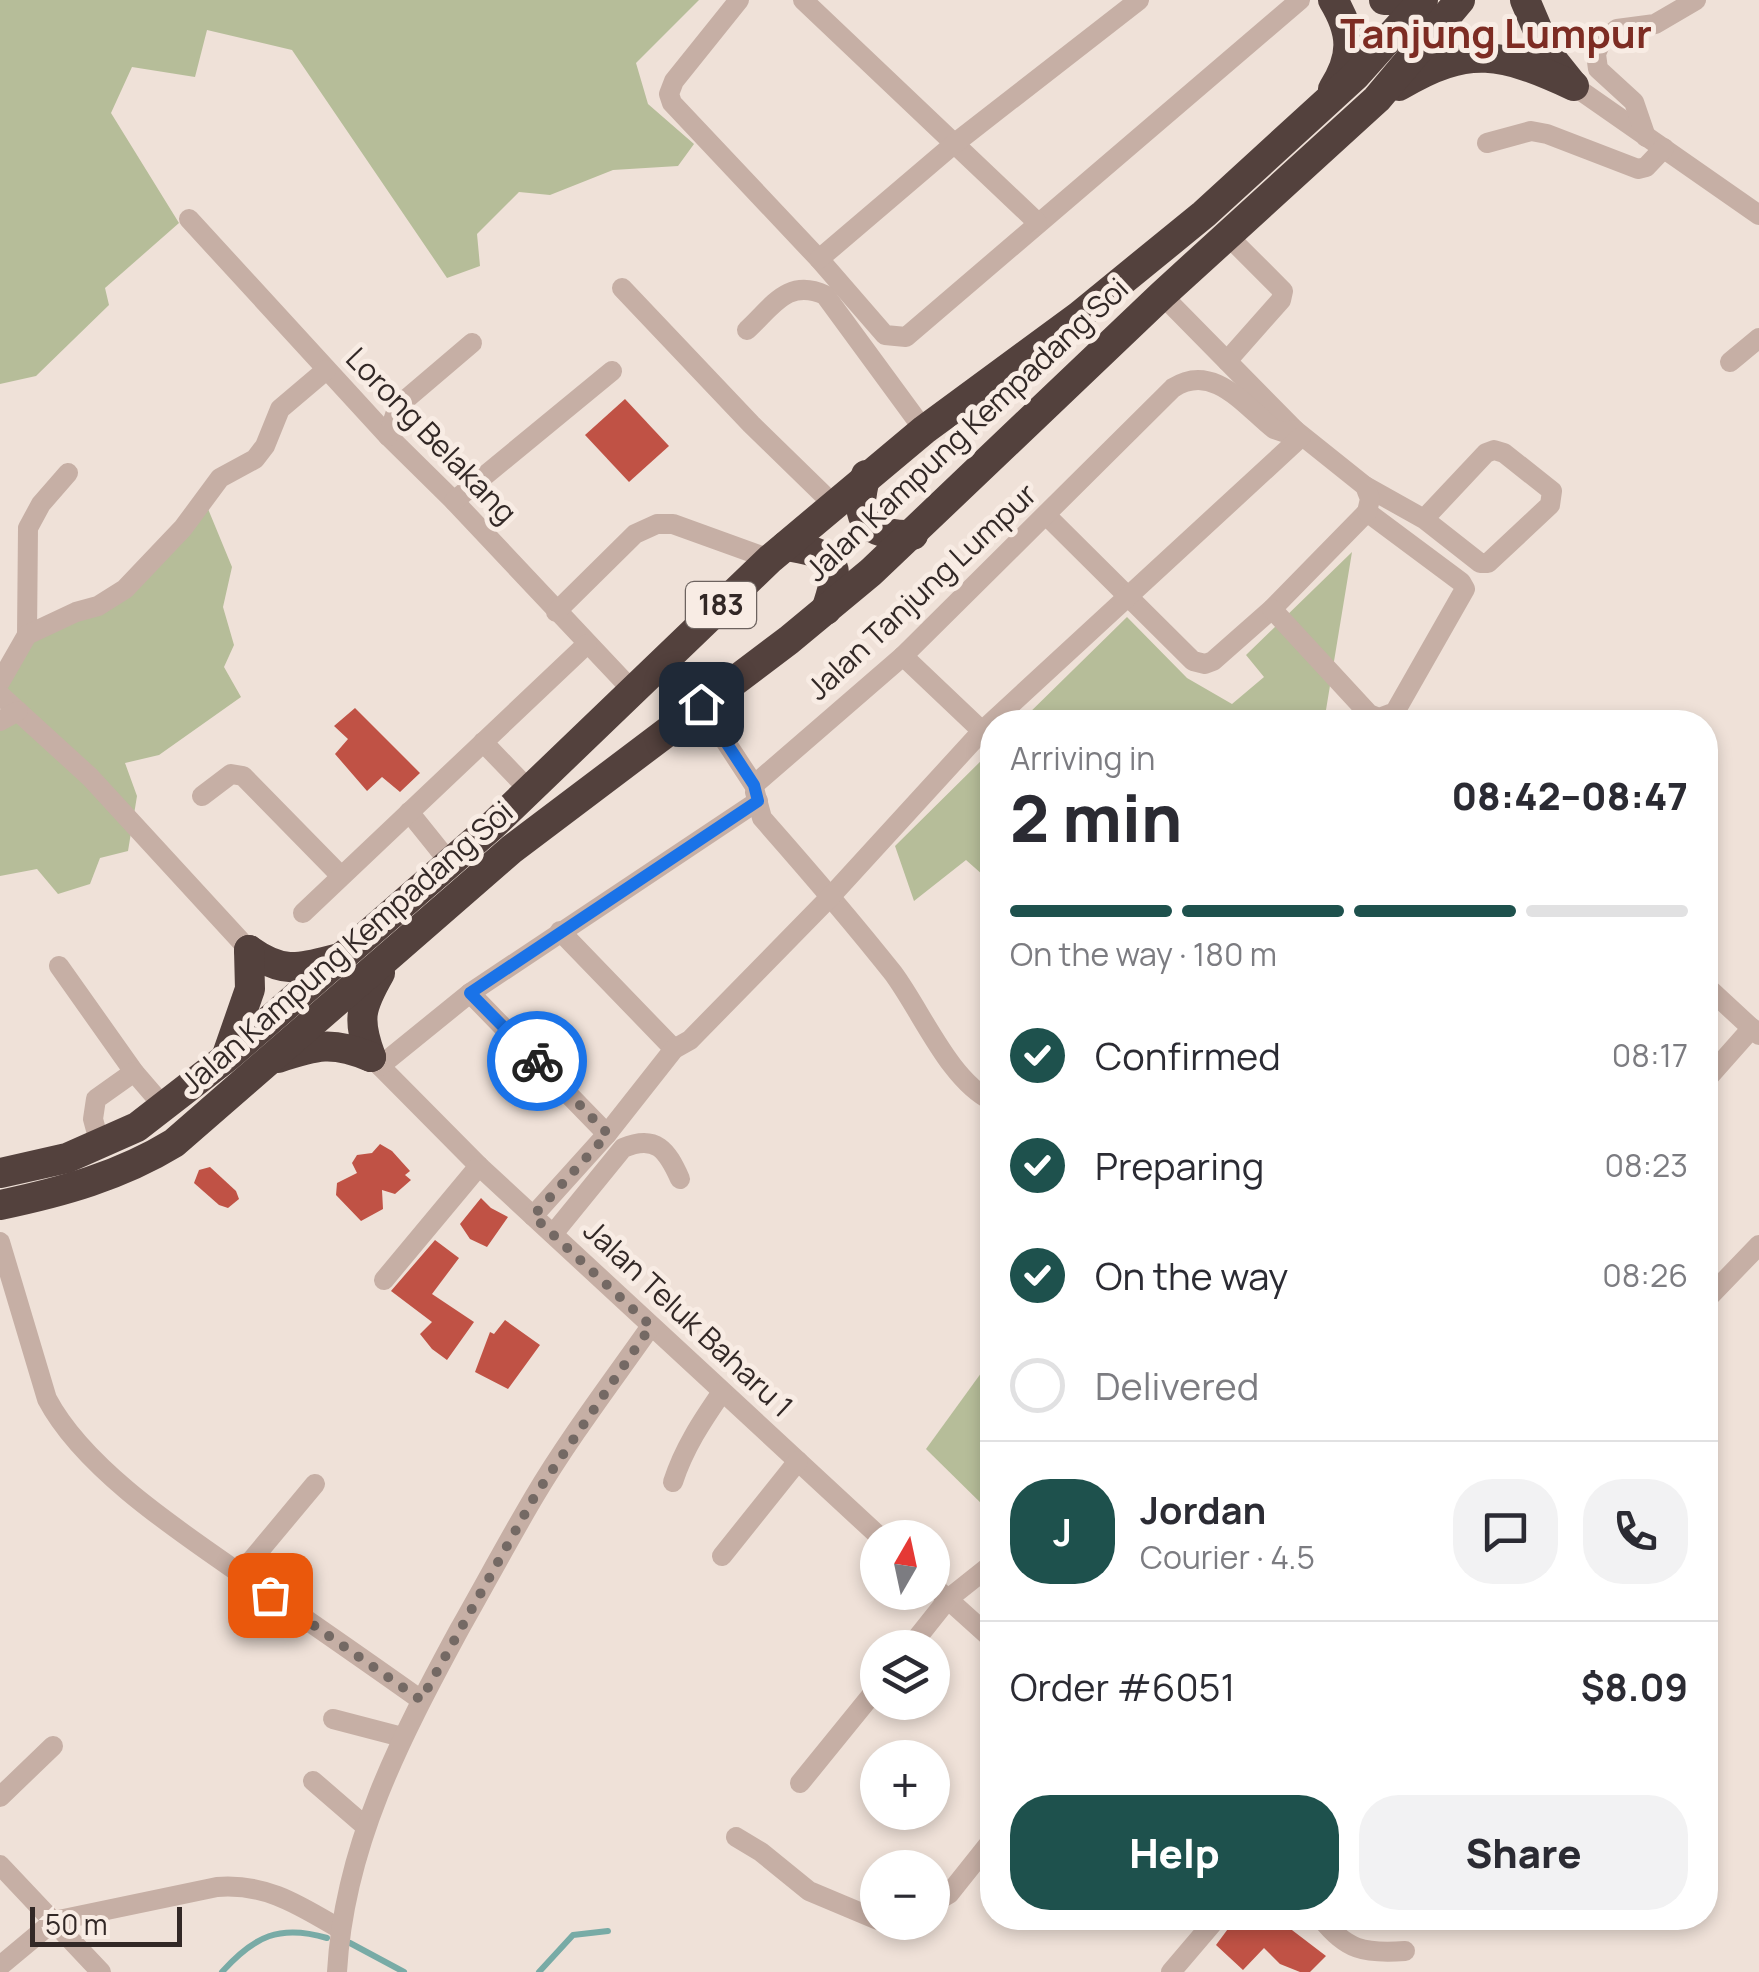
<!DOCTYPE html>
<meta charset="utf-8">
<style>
:root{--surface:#fff;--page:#f2f2f3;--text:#2b2b33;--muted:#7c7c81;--line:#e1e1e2;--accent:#1e514d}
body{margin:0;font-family:Manrope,sans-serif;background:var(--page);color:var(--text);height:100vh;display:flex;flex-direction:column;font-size:38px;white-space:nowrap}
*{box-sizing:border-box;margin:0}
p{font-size:32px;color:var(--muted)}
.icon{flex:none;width:55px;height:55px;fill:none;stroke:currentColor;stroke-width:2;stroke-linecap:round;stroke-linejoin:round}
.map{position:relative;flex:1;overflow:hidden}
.drawer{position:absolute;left:980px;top:710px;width:738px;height:1220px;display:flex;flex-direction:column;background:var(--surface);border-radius:40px;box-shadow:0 5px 15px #0003}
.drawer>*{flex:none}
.needle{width:65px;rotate:9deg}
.tools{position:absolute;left:860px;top:1520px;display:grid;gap:20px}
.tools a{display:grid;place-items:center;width:90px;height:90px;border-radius:50%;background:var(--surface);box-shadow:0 5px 15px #0003;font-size:50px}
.scale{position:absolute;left:30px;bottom:25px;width:152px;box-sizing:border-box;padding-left:10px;border:5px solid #322826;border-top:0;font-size:28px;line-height:35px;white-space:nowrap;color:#322826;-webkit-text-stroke:8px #f8ece4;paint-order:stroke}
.pin{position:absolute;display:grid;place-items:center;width:85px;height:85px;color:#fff;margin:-42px;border-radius:20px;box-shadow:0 5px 15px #0006}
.courier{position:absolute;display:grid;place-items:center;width:100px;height:100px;margin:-50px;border:8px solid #1a73e8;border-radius:50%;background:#fff;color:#222;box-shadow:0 2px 12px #0007}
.summary em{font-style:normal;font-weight:800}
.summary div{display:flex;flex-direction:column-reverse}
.summary{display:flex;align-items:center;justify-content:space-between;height:170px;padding:0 30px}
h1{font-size:65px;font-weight:800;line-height:75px}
.bar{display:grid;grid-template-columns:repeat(4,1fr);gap:15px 10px;align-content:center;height:120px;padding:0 30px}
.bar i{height:12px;border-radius:8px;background:var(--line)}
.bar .selected{background:var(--accent)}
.bar p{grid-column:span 4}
.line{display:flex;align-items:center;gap:25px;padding:0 30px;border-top:2px solid var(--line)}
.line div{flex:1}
.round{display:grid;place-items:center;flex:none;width:105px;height:105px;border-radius:40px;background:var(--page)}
ol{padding:0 30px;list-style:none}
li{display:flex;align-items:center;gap:30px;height:110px}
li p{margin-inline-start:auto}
li .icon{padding:10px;border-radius:50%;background:var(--accent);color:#fff;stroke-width:4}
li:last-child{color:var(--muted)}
li i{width:55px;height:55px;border:5px solid var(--line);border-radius:50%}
.action{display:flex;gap:20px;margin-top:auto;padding:20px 30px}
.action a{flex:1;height:115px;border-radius:40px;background:var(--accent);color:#fff;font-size:40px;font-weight:800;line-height:115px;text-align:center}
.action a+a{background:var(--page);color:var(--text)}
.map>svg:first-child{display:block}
</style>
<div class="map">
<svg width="1759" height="1972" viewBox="0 0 1759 1972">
<rect width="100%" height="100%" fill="#efe1d8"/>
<g fill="#b6bd99">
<path d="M0,0H699L636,63L648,104L694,144L678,166L613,170L550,195L519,192L477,234L480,266L447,278L292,50L207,30L195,77L132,67L111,113L179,223L105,288L109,305L36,376L0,384Z"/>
<path d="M206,504L232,567L223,607L234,645L224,667L241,697L159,755L125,763L137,796L128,851L100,858L90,884L58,894L37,869L0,876V728L6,688L33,639L110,608Z"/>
<path d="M1352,552L1324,722H1020L1127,617L1187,678L1232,704L1264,677L1246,655Z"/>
<path d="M992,750V883L966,860L914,901L895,846Z"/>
<path d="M992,1358V1514L926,1449Z"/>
</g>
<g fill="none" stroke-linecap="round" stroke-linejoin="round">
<g stroke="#78aba6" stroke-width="6">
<path d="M350,1943L404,1972"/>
<path d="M222,1972C254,1936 280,1924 327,1938"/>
<path d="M539,1972L573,1935L608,1931"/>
</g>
</g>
<g fill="#c05245">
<path d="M625,399L669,446L629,482L585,435Z"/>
<path d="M355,708L420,773L400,792L382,777L367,791L335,754L348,739L334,726Z"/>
<path d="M380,1144L392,1151L410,1171L405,1175L411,1180L395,1194L382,1190L383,1209L361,1221L336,1195L337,1183L357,1173L352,1163L357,1155L372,1153Z"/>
<path d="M210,1167L236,1191L239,1199L228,1208L219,1205L194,1183L199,1170Z"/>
<path d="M481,1198L491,1208L508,1217L487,1247L470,1239L460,1224Z"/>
<path d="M435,1240L459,1258L432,1294L474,1322L447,1360L432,1349L420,1334L432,1322L391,1291Z"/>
<path d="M505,1320L540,1345L508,1389L475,1372L490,1332L494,1334Z"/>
<path d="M1236,1918H1297L1288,1927L1326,1956L1310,1972H1300L1280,1964L1264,1948L1243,1970L1216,1945Z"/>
</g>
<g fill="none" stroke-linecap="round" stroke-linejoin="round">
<g stroke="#c6afa5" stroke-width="20">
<path d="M739,0L674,81L669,94L672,103L819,259L885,335L906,337L1300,0"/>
<path d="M803,0L1037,222"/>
<path d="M1574,86L1759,215"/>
<path d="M1646,137L1634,102L1598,69L1596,54L1601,42L1617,29L1655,24L1696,0"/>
<path d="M1487,143L1531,131L1547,134L1638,169L1646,167L1664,148"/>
<path d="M189,219L388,436L454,501L633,691"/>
<path d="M1227,235L1283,291L1281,300L1227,361"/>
<path d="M819,259L954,144L1139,0"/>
<path d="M622,288L751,424L833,504"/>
<path d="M1162,295L1295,430"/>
<path d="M747,330C773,306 788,278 825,295L924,430"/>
<path d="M1730,362L1759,338"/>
<path d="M388,436L398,406L472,343"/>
<path d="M1365,486L1424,519L1480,563H1488L1550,505L1552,491L1504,453L1494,450L1486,453L1424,519"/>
<path d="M454,501L612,371"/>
<path d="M1047,516L1193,661L1205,664L1213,661L1272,609L1367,512"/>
<path d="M1272,609L1369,714L1379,718L1395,712L1465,589L1461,582L1367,512"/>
<path d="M556,612L635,534L657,524H673L770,559"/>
<path d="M27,635L28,528L41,504L68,473"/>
<path d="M903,656L982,731"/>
<path d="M0,682L27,635L76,612L98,606L125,589L183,528L220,478L255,459L265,446L280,409L326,370"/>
<path d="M0,695L90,777L249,950"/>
<path d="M701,704L754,785L903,656L1173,388C1213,362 1244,405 1274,429L1283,432L1295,430L1365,486L1370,499L1367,512"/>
<path d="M0,721L18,711"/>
<path d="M483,742L530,791"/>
<path d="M755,792L762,818C807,869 851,920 893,973C922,1012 949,1080 992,1101"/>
<path d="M202,796L231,774L243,776L341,876"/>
<path d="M409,812L450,863"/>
<path d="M303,913L587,644"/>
<path d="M560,931L674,1049"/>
<path d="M59,966L134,1072L165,1108"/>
<path d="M1705,985L1759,1035"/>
<path d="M470,993L607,1134"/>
<path d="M371,1057L479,1166L881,1538"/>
<path d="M380,1066L470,993L758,801"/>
<path d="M1705,1081L1752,1028"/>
<path d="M100,1145L93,1119L96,1099L134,1072"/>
<path d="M533,1216L607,1134L674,1049L690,1040L831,896L982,731L1301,437"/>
<path d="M553,1234L623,1148C656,1134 667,1150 680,1179"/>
<path d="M0,1242L47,1399C85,1471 185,1535 251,1581C308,1621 365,1660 421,1700"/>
<path d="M384,1280L479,1166"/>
<path d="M1705,1301L1759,1245"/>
<path d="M673,1482C684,1448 702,1421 722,1392"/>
<path d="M722,1556L798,1461"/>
<path d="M240,1574L315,1484"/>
<path d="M932,1585L992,1639"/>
<path d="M909,1648L948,1599L992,1564"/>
<path d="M333,1719L402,1737"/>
<path d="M313,1781L365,1826"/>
<path d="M800,1783L878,1687"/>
<path d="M0,1797L53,1746"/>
<path d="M736,1837L761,1852L809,1891L878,1920"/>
<path d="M0,1865L101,1972"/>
<path d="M932,1904L949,1894L992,1840"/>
<path d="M1321,1918C1346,1950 1364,1954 1405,1951"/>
<path d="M1497,1918H1499"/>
<path d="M0,1966L54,1921L217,1887C266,1883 299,1905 340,1929"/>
<path d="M337,1972C344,1846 400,1739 459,1630C484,1586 508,1541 534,1497C569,1438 611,1383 651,1326"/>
<path d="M1171,1972L1217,1918"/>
</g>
<g stroke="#53413d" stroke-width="30">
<path d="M1333,0C1353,33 1354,56 1333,89"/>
<path d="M1384,0H1398"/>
<path d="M1525,0L1548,54L1572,84"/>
<path d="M1399,86C1469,44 1502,53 1574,86"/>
<path d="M866,475C853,522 865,535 913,535"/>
<path d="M786,546C835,554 843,561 826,610"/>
<path d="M249,950C284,975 300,968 339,958"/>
<path d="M227,1055L250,989L249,950"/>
<path d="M371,1057C357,1019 360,1008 380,973"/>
<path d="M278,1058C317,1045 332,1041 371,1057"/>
<path d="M0,1173L67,1158L137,1127L226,1058L492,826L770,559L924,430L1079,316L1204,214L1355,76L1423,0"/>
<path d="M0,1205C62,1192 120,1176 174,1143L512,849L789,640L871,572L1162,295L1377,99L1460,0"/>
</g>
</g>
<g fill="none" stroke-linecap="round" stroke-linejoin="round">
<path stroke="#746964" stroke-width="10" stroke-dasharray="0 18" d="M270,1595L421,1700L536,1494L651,1326L533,1216L608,1134L537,1061"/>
<path stroke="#1a73e8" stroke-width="12" d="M537,1061L470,993L758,801L754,785L701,704"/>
</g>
<g text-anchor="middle" stroke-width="10" stroke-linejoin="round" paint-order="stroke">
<rect fill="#f8ece4" stroke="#6d635f" stroke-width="2.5" x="686" y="582" width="70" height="46" rx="8"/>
<g font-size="28" font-weight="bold" fill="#322826">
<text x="721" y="615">183</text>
</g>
<g font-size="30" fill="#322826" stroke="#f8ece4">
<text transform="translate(967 430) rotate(-43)" y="10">Jalan Kampung Kempadang Soi</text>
<text transform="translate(431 436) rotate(46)" y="10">Lorong Belakang</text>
<text transform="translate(922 592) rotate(-43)" y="10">Jalan Tanjung Lumpur</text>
<text transform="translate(347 948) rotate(-41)" y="10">Jalan Kampung Kempadang Soi</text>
<text transform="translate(688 1319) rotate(43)" y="10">Jalan Teluk Baharu 1</text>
</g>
<g font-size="40" font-weight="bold" fill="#7d2c23" stroke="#f8ece4">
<text x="1496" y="48">Tanjung Lumpur</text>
</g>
</g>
</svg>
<div class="tools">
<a><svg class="needle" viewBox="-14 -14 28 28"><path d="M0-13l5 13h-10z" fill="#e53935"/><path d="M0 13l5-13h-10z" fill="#7c7c81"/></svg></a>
<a><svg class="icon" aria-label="layers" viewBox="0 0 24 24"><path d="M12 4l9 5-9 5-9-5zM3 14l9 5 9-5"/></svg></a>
<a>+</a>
<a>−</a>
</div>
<div class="scale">50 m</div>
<div class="pin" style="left:270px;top:1595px;background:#ea580c"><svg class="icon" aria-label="bag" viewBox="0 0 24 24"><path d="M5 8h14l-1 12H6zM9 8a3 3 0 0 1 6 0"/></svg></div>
<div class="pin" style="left:701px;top:704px;background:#1f2937"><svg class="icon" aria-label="home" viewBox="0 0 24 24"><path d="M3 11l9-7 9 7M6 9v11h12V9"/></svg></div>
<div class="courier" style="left:537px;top:1061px"><svg class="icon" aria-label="bike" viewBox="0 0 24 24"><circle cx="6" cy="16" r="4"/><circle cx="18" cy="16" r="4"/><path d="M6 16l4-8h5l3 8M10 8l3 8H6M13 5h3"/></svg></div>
<section class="drawer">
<div class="summary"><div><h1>2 min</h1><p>Arriving in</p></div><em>08:42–08:47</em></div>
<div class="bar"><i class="selected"></i><i class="selected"></i><i class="selected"></i><i></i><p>On the way · 180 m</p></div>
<ol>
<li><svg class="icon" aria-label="check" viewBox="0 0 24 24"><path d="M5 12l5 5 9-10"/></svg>Confirmed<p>08:17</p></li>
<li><svg class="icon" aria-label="check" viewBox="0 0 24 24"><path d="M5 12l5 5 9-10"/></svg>Preparing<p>08:23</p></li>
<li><svg class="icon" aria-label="check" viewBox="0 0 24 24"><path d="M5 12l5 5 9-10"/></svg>On the way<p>08:26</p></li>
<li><i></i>Delivered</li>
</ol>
<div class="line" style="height:180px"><b class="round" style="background:var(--accent);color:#fff">J</b><div><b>Jordan</b><p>Courier · 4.5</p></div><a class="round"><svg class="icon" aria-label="chat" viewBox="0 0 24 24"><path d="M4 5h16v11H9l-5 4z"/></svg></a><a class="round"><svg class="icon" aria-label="phone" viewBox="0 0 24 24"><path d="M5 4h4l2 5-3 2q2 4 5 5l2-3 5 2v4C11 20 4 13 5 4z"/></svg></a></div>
<div class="line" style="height:130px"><div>Order #6051</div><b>$8.09</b></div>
<div class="action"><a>Help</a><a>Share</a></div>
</section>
</div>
